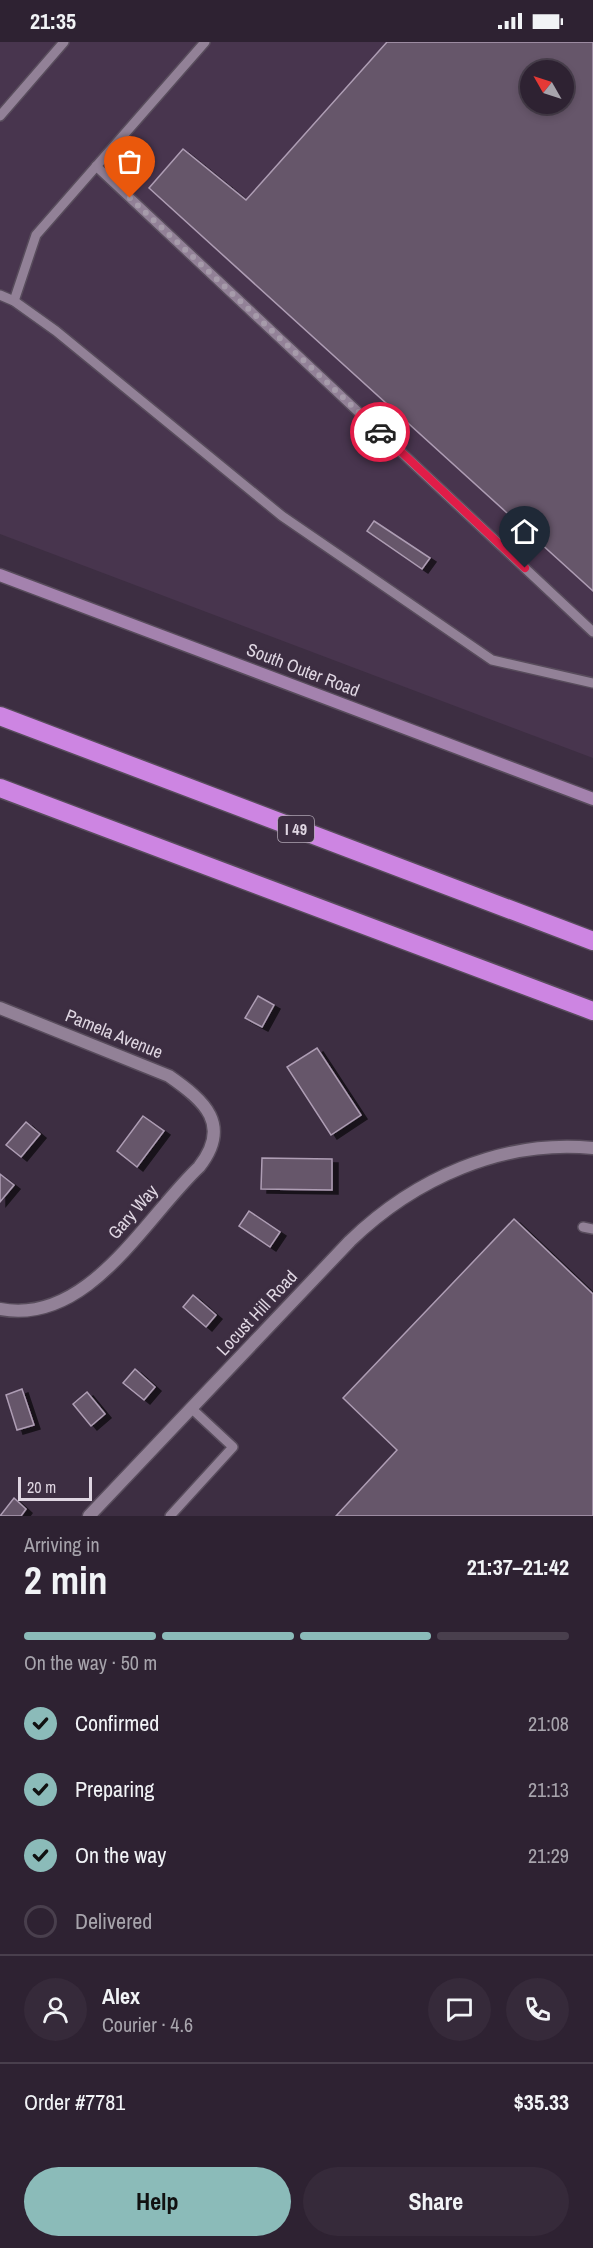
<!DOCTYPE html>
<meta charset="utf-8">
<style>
:root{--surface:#2e2232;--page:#362a3a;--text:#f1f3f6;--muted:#a7a4ac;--line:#493f4d;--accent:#8bbbb9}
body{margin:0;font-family:"Archivo Narrow",sans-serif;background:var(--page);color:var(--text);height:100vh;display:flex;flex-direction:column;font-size:22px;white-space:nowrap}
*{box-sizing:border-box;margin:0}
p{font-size:20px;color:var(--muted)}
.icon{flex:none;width:33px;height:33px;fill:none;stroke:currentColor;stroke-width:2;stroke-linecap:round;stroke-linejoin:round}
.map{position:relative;height:1474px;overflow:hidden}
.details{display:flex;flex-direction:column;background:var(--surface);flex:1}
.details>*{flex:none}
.needle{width:39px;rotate:309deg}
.buttons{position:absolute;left:520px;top:18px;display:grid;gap:12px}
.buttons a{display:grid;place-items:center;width:54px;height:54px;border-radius:50%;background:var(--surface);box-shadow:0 3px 9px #0003,0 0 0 2px var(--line);font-size:30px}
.scale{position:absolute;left:18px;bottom:15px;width:74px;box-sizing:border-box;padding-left:6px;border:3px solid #dfd6e2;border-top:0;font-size:16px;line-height:21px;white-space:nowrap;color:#dfd6e2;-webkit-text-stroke:4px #3d2e42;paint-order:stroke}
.pin{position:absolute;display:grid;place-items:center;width:51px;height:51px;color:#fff;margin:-62px -26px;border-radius:50% 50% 50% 0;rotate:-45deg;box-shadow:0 0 6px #0007}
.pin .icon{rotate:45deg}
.courier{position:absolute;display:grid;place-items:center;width:60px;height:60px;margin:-30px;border:4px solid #e11d48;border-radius:50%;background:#fff;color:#222;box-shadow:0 2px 8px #0007}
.summary em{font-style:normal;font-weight:800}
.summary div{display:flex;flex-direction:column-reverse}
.summary{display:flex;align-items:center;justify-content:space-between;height:102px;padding:0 24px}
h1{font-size:39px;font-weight:800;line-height:45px}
.bar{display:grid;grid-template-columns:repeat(4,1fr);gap:9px 6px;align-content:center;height:72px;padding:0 24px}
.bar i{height:8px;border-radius:4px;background:var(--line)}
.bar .current{background:var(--accent)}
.bar p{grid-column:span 4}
.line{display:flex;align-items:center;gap:15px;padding:0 24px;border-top:2px solid var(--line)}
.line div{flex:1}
.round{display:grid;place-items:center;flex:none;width:63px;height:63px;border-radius:32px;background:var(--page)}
ol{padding:0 24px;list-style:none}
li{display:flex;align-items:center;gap:18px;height:66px}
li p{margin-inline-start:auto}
li .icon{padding:6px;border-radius:50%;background:var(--accent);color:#111;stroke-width:4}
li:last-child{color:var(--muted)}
li i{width:33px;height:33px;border:3px solid var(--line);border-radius:50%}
.action{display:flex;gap:12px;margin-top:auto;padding:12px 24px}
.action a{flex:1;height:69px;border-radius:36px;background:var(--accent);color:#111;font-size:24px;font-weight:800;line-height:69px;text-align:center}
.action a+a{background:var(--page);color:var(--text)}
.status{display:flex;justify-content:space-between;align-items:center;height:42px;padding:0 30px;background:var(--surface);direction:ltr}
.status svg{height:16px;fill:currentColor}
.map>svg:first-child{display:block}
</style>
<div class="status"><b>21:35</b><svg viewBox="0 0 49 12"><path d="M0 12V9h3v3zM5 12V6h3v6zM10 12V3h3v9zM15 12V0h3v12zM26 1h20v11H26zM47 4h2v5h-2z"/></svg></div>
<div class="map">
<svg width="593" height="1474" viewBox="0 0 593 1474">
<defs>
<filter id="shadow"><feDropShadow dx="6" dy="4" stdDeviation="0" flood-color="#0009"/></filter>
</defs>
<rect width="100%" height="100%" fill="#3d2e42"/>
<path fill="#48354e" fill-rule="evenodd" d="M0,0H593V716L0,492ZM531,28H564V62H531Z"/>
<g fill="#66566a" stroke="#ae9db4" stroke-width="1.5" fill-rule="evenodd" filter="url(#shadow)">
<path d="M387,0H593V549L149,146L183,107L246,158ZM531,28H564V62H531Z"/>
<path d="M374,479L430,516L422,527L367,489Z"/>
<path d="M258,954L274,963L262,985L245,976Z"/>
<path d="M317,1006L361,1073L331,1093L287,1025Z"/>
<path d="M143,1074L164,1089L137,1125L117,1109Z"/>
<path d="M26,1080L40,1092L21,1115L6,1103Z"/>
<path d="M262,1116L332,1117V1148L261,1147Z"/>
<path d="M0,1132L14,1143L0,1160Z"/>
<path d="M249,1169L280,1190L270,1205L239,1184Z"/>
<path d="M514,1177L593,1252V1474H336L397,1408L343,1356Z"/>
<path d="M193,1253L216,1273L206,1285L183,1265Z"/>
<path d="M135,1327L155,1345L144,1358L123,1341Z"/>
<path d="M22,1347L34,1383L17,1388L6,1353Z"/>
<path d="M87,1350L105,1372L91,1384L73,1362Z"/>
<path d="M14,1456L26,1467L21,1474H0Z"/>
</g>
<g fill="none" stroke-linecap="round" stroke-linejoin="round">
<defs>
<g id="lane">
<path d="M0,74L64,0"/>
<path d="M96,124L593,590"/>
<path d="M0,253L14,259L56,289L282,474L492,618L593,641"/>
<path d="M14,259L36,193L205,0"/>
<path d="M583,1185L593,1187"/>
<path d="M170,1474L233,1405L191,1366"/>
</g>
<g id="street">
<path d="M0,966L169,1034C205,1059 232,1083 199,1125C145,1176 88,1284 0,1267"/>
<path d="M89,1474L350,1199C414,1137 502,1097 593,1106"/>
</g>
<path id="secondary" d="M0,533L593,757"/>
<g id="highway">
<path d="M0,674L593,899"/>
<path d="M0,746L593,969"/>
</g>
</defs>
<use href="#lane" stroke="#584c5c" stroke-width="12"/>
<use href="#street" stroke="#584c5c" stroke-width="15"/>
<use href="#secondary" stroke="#584c5c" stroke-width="15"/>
<use href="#highway" stroke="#584c5c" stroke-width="21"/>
<use href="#lane" stroke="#928197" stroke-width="9"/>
<use href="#street" stroke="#928197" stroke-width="12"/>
<use href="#secondary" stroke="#a482ae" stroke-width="12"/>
<use href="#highway" stroke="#cd85e2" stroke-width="18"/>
</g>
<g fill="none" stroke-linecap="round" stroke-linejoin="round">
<path stroke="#a69baa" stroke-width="6" stroke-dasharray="0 10.8" d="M130,156L380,390"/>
<path stroke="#e11d48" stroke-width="8" d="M380,390L525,526"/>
</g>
<g text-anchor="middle" stroke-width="6" stroke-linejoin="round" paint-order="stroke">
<rect fill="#3d2e42" stroke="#aea4b2" stroke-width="1.5" x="278" y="774" width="36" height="26" rx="4.5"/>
<g font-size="16" font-weight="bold" fill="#dfd6e2">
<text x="296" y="793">I 49</text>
</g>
<g font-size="18" fill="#dfd6e2" stroke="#3d2e42">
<text transform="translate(303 628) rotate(21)" y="6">South Outer Road</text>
<text transform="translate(114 992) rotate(22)" y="6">Pamela Avenue</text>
<text transform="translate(133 1170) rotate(-49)" y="6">Gary Way</text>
<text transform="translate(257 1271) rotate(-47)" y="6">Locust Hill Road</text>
</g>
</g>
</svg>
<div class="buttons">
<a><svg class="needle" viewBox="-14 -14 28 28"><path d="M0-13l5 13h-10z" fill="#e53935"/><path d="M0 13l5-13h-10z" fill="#a7a4ac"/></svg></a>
</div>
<div class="scale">20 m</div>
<div class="pin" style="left:130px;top:156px;background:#ea580c"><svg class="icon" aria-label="bag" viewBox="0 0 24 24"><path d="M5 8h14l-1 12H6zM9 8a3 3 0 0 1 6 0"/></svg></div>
<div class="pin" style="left:525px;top:526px;background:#1f2937"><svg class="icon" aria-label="home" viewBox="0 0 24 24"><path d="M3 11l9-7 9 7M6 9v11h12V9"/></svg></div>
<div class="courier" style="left:380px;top:390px"><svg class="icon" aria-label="car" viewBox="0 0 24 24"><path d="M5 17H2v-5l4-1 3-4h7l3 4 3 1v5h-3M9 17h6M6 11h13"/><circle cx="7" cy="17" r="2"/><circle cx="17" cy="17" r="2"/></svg></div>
</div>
<section class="details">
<div class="summary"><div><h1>2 min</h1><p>Arriving in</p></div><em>21:37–21:42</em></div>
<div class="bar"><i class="current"></i><i class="current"></i><i class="current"></i><i></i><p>On the way · 50 m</p></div>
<ol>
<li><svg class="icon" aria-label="check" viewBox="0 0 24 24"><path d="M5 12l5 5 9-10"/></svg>Confirmed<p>21:08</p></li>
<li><svg class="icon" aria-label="check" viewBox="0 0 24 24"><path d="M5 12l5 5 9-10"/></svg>Preparing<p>21:13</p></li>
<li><svg class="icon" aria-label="check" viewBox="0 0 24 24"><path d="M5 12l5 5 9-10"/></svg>On the way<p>21:29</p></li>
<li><i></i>Delivered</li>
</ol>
<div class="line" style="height:108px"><a class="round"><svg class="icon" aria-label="person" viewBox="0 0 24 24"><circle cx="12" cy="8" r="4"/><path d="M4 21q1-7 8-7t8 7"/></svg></a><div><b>Alex</b><p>Courier · 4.6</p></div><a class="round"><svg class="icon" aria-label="chat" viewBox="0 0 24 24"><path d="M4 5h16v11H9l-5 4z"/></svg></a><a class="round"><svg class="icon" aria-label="phone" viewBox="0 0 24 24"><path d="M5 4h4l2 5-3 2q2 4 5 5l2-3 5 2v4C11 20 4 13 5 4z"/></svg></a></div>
<div class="line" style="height:78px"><div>Order #7781</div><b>$35.33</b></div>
<div class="action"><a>Help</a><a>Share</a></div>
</section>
